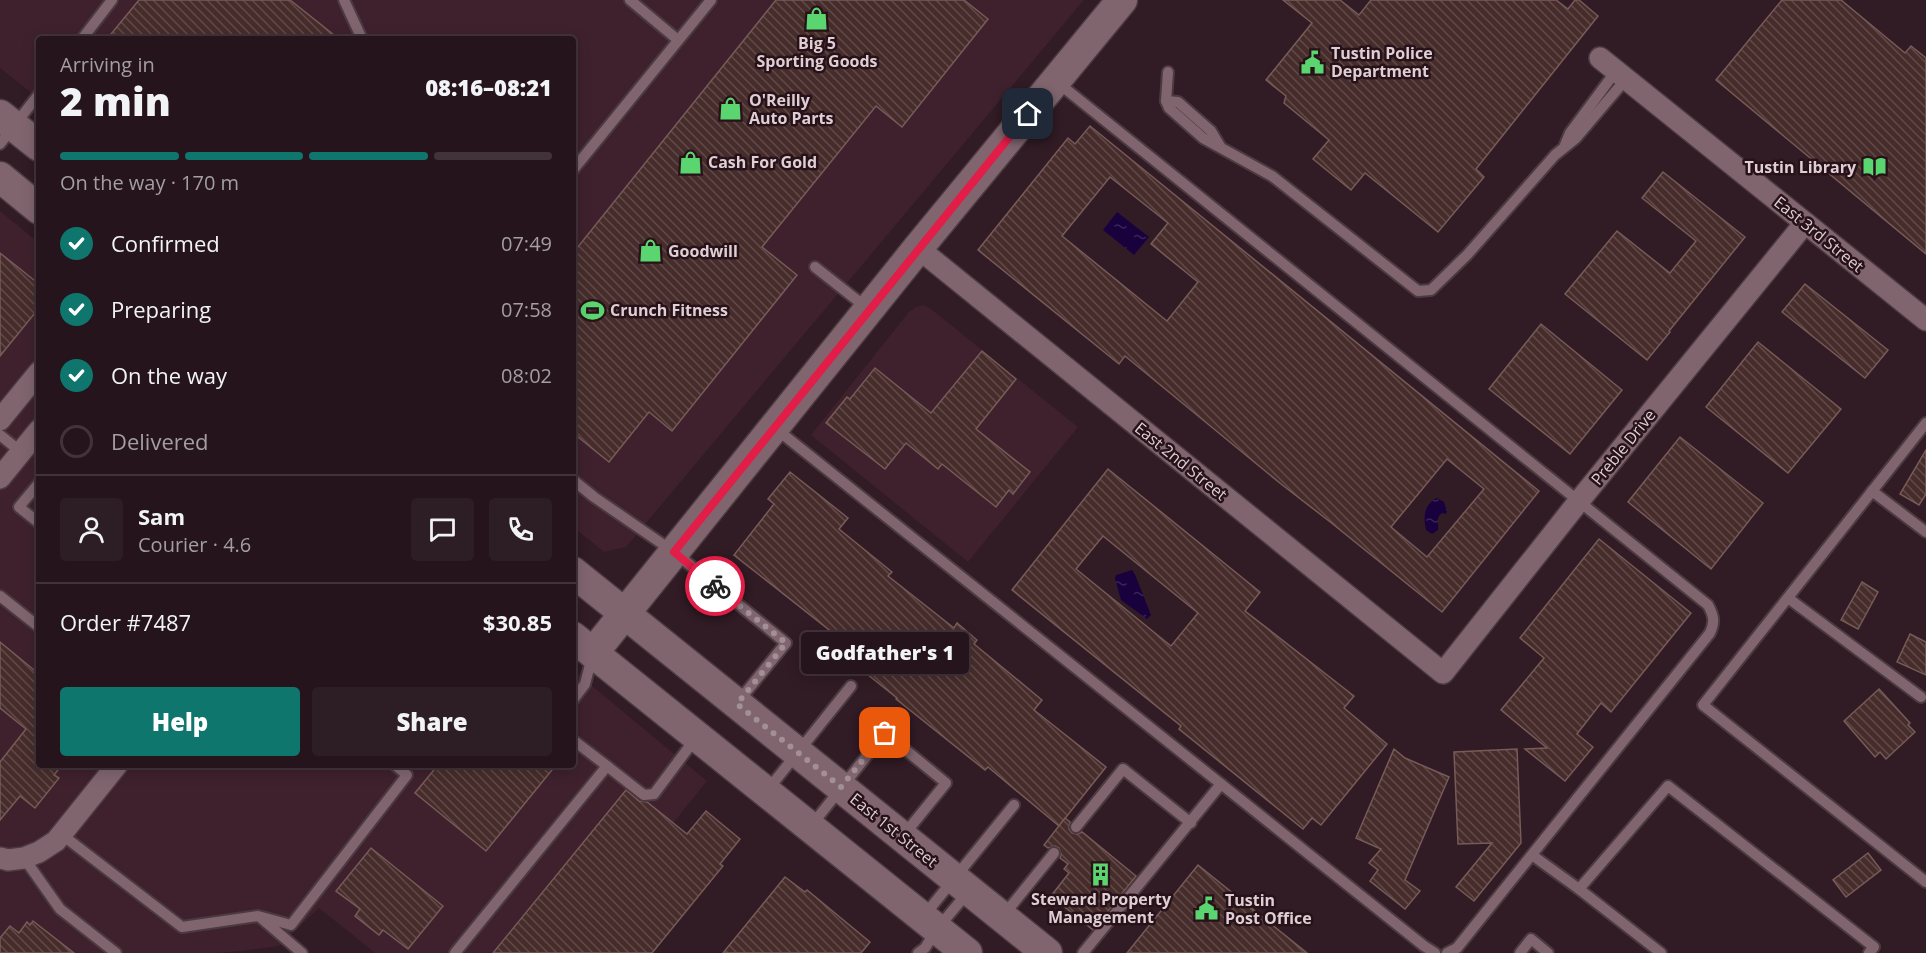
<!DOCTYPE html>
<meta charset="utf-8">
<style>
:root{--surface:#25141b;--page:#2d1d24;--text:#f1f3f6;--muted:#a39ea3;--line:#42333a;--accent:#0f766e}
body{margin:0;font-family:"Open Sans",sans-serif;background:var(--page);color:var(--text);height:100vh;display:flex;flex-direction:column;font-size:22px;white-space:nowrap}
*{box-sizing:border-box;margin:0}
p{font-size:20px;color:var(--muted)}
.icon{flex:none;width:33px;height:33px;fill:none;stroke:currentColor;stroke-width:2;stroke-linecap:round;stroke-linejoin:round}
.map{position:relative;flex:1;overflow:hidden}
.sheet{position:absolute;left:36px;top:36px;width:540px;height:732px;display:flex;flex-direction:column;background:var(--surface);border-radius:6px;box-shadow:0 3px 15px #0003,0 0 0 2px var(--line)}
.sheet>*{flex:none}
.pin{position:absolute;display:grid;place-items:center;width:51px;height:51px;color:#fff;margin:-26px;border-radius:12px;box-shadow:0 3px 9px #0006}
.courier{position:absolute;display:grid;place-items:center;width:60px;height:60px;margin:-30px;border:4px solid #e11d48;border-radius:50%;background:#fff;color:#222;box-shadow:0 2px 8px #0007}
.bubble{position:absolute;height:42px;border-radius:6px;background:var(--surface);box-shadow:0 3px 15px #0003,0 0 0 2px var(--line);font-size:20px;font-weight:800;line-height:42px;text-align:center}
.headline em{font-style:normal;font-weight:800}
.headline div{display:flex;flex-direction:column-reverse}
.headline{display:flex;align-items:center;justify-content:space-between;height:102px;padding:0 24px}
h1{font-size:39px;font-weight:800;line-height:45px}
.bar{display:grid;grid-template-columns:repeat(4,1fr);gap:9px 6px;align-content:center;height:72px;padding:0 24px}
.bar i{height:8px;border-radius:4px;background:var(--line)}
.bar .current{background:var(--accent)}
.bar p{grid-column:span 4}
.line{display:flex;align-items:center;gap:15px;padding:0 24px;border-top:2px solid var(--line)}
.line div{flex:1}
.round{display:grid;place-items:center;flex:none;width:63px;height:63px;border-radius:6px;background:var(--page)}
ol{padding:0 24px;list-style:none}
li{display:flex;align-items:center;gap:18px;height:66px}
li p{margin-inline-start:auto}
li .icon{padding:6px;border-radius:50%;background:var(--accent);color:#fff;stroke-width:4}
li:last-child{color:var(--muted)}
li i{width:33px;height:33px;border:3px solid var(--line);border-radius:50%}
.cta{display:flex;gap:12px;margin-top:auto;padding:12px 24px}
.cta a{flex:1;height:69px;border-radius:6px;background:var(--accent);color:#fff;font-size:24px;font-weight:800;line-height:69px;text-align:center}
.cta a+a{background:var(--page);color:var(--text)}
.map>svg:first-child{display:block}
</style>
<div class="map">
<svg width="1926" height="953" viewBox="0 0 1926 953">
<defs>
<pattern id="water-ripples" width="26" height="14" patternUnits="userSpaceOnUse" patternTransform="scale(1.5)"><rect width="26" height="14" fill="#19013d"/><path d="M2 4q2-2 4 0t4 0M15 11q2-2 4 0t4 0" fill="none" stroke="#3a2558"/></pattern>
<pattern id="building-back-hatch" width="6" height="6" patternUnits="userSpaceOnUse" patternTransform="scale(1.5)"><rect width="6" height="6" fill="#462d2b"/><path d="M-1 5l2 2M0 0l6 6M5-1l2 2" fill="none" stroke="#604a49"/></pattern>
</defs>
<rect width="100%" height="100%" fill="#311b24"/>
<g fill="#3e212d">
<path d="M0,0H1084L626,547L604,552L573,527V39H39V99L0,68Z"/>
<path d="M0,211L39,243V765H573V670L707,781L569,953H375L319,908L279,946L242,951L213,953H0Z"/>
<path d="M924,305L931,309L1078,427L968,562L811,435L908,313L916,307Z"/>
</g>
<g fill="url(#water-ripples)">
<path d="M1117,212L1149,237L1134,255L1103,230Z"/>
<path d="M1437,498L1444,502L1447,511L1446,514L1442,513C1435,518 1439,523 1438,530L1432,534L1426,530C1423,517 1424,504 1437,498Z"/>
<path d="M1132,570L1134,572L1151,615L1147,619L1121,600L1115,578L1116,575Z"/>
</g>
<g fill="url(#building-back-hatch)" stroke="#775b58" stroke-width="1.5" fill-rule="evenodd">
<path d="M139,0H290L339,39H107Z"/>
<path d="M776,0H964L988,19L902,127L876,106L762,247L797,275L672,431L649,412L609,462L573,433V253Z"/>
<path d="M1283,0H1340L1359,15L1371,0H1556L1568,9L1575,0H1579L1598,16L1476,169L1484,177L1438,232L1365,173L1351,190L1313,159L1329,140L1284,103L1286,96L1266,80L1312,23Z"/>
<path d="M1782,0H1841L1905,53L1911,46L1926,58V254L1716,80Z"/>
<path d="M1090,126L1539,491L1442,612L1329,521L1281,484L1125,356L1119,364L978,250L1068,138L1075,144ZM1110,177L1168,223L1151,244L1198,282L1167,321L1062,236ZM1447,459L1484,489L1427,557L1391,527Z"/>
<path d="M1663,172L1745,237L1669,331L1670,332L1647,360L1565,294L1617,231L1670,273L1696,241L1642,198Z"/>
<path d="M0,253L39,284V308L0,356Z"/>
<path d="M1805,284L1888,350L1865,378L1782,312Z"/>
<path d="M1541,324L1622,390L1570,454L1489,389Z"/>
<path d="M1758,342L1841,409L1788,473L1706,407Z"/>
<path d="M982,351L1016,379L976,429L1030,472L1013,494L1009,490L996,507L942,464L938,469L906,443L885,469L826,423L847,397L850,399L875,368L931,413Z"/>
<path d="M1680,437L1763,503L1711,569L1628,502Z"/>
<path d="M1926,450V494L1919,505L1900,494Z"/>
<path d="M1108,469L1260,592L1245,611L1354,696L1344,708L1387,744L1321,825L1312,818L1303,829L1179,729L1181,726L1012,590ZM1103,536L1198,613L1171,646L1076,569Z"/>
<path d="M790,472L848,518L839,529L892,572L888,576L954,628L957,623L977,640L974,644L1042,700L1034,710L1106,767L1059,826L988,767L985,770L896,699L897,698L848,659L851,656L834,643L838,637L734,555L774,504L768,499Z"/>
<path d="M1599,539L1691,613L1611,712L1601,703L1577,734L1593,747L1565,781L1525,749L1547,748L1501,710L1544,658L1520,638Z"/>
<path d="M1862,582L1878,592L1858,629L1841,620Z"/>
<path d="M1910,634L1926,642V675L1897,662Z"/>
<path d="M0,642L39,674V765H62L54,775L59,778L35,808L20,796L0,820V762L26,729L0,708Z"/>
<path d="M1879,689L1910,723L1908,725L1915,732L1886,759L1880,752L1875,757L1844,721Z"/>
<path d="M1394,749L1405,758L1449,777L1405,880L1420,891L1405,909L1370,881L1378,870L1369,863L1381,849L1356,838Z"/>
<path d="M1517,749L1521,843L1474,901L1456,887L1492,843L1458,844L1454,752Z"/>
<path d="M438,765H556L486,851L415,793Z"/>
<path d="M626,790L639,801L647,802L687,834L706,811L740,839L720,864L723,866L652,953H493Z"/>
<path d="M1065,818L1070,822L1069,829L1072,833L1078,834L1082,832L1136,876L1093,930L1051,896L1069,873L1064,869L1068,864L1060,858L1061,854L1059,848L1055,846L1048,848L1044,845Z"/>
<path d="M371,848L443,906L408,949L383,930L379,935L355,916L360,909L336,891Z"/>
<path d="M1868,853L1881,870L1846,897L1833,880Z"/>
<path d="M1198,865L1307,953H1127Z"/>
<path d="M785,877L805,892L807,890L870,942L861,953H723Z"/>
<path d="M33,921L74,953H0V938L10,926L19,933L27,922L30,925Z"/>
</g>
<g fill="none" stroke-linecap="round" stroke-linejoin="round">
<defs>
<g id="lane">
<path d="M344,0L362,39"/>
<path d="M630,0L678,40"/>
<path d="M82,39L112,0"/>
<path d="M1168,72L1166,101L1169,108L1203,138L1272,176L1418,291L1431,290L1467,255L1555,155L1576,138L1626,79"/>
<path d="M1057,82L1708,605C1714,616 1715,622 1710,633L1457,948L1447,953"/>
<path d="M1166,101L1178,102L1211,131L1220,146"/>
<path d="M0,144L39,94"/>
<path d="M1565,145L1570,133L1616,71"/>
<path d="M573,170L711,0"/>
<path d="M815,267L867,308"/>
<path d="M1926,423L1703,705L1926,882"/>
<path d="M775,428L1424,946L1435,953"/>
<path d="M0,435L21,452"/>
<path d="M573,480L594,497L674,552L786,643L738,702"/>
<path d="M39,483L19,507L39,523"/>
<path d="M1872,491L1926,532"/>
<path d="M0,596L39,627"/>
<path d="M1788,598L1921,697"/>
<path d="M573,700L585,684L592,657"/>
<path d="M607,766L644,795L654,794L695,739"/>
<path d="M766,792L851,686"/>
<path d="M811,826L885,733L946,783L903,836"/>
<path d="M1076,827L1123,769L1191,823"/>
<path d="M61,834L182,927L258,916L291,925L407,775L395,765"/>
<path d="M1532,855L1579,889L1668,786L1874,947L1869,953"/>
<path d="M24,858L60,909L116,953"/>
<path d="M1579,889L1661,953"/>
<path d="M1003,916L1054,853"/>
<path d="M923,917L1014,805"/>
<path d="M261,918L302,953"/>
<path d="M455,953L607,766L573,740"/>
<path d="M918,953L925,948L937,929L969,891"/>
<path d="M1083,953L1221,784"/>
<path d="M1520,953L1531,939L1548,953"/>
</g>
<g id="street">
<path d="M1600,58L1926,320"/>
<path d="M918,248L1443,673L1579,501L1805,223"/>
<path d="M0,420L39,372"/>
<path d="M0,478L39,430"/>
<path d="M0,858L8,860L24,858L39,852L56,841L117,765"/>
</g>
<g id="secondary">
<path d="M0,115L39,146"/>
<path d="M0,177L39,209"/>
<path d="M573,572L1047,953"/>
<path d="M573,637L967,953"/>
<path d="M593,653L918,248L1122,0"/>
</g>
</defs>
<use href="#lane" stroke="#4c3a41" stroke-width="14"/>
<use href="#street" stroke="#4c3a41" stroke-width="24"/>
<use href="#secondary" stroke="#4c3a41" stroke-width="33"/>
<use href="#lane" stroke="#80656f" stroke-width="10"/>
<use href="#street" stroke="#80656f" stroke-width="21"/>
<use href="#secondary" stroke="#80656f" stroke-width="30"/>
</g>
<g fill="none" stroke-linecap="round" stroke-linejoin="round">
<path stroke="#a29096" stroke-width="6" stroke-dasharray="0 10.8" d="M715,586L786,643L737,704L841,787L885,733"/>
<path stroke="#e11d48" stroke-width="8" d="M715,586L674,552L1028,114"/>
</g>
<defs>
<symbol id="shop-bare" viewBox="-9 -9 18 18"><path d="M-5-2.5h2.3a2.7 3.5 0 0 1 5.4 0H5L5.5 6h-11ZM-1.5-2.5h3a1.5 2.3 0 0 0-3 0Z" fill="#5ad56f" stroke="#27121a" stroke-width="2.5" paint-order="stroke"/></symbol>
<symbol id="civic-bare" viewBox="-9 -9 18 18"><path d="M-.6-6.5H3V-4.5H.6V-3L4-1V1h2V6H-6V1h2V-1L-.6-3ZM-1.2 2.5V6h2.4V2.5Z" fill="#5ad56f" stroke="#27121a" stroke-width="2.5" paint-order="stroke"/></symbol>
<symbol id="library-bare" viewBox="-9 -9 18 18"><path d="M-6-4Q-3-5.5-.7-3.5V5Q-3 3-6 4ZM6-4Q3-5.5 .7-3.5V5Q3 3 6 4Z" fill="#5ad56f" stroke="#27121a" stroke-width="2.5" paint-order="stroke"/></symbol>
<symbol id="stadium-bare" viewBox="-9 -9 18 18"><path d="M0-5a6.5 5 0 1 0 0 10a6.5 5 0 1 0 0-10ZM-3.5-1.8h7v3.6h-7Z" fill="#5ad56f" stroke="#27121a" stroke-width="2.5" paint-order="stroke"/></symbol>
<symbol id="building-bare" viewBox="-9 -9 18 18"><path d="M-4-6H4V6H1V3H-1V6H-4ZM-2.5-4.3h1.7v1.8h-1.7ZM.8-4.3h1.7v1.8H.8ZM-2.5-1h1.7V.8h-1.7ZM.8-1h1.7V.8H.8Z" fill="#5ad56f" stroke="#27121a" stroke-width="2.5" paint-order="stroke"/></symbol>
</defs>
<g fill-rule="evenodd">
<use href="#shop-bare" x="800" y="2" width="33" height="33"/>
<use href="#civic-bare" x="1296" y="46" width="33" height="33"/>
<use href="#shop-bare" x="714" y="92" width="33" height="33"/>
<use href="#shop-bare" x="674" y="146" width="33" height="33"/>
<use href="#library-bare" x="1858" y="150" width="33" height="33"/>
<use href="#shop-bare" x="634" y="234" width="33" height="33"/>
<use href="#stadium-bare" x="576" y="294" width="33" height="33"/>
<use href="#building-bare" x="1084" y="858" width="33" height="33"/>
<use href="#civic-bare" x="1190" y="892" width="33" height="33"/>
</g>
<g text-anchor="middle" stroke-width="5" stroke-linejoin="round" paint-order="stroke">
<g font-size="16" font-weight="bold" fill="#dfcfd4" stroke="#27121a" text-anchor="start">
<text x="817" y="49" text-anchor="middle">Big 5<tspan x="817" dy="18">Sporting Goods</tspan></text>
<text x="1331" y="59">Tustin Police<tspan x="1331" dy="18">Department</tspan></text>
<text x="749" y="106">O'Reilly<tspan x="749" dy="18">Auto Parts</tspan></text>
<text x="708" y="168">Cash For Gold</text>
<text x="1856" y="173" text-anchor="end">Tustin Library</text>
<text x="668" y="257">Goodwill</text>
<text x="610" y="316">Crunch Fitness</text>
<text x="1101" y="905" text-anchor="middle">Steward Property<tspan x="1101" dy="18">Management</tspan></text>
<text x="1225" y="906">Tustin<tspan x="1225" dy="18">Post Office</tspan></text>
</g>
<g font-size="16" fill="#dfcfd4" stroke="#27121a">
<text transform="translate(1819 234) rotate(39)" y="6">East 3rd Street</text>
<text transform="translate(1623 447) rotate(-51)" y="6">Preble Drive</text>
<text transform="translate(1181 461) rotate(39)" y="6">East 2nd Street</text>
<text transform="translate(894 830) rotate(39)" y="6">East 1st Street</text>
</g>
</g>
</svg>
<div class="pin" style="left:885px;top:733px;background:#ea580c"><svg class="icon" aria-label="bag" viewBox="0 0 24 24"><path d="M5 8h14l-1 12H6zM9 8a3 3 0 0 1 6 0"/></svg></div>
<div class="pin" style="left:1028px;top:114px;background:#1f2937"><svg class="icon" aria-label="home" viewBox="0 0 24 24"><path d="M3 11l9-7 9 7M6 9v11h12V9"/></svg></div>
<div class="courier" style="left:715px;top:586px"><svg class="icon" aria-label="bike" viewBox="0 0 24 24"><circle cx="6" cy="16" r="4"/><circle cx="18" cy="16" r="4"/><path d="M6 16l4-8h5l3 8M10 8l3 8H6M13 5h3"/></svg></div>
<div class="bubble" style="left:801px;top:632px;width:168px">Godfather's 1</div>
<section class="sheet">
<div class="headline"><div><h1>2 min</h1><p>Arriving in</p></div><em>08:16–08:21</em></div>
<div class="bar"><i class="current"></i><i class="current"></i><i class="current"></i><i></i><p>On the way · 170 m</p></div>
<ol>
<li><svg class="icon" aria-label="check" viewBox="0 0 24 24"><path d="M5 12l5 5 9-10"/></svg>Confirmed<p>07:49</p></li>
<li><svg class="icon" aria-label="check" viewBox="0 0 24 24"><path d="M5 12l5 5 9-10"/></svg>Preparing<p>07:58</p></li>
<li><svg class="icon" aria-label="check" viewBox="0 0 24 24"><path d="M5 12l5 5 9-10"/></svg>On the way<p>08:02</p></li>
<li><i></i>Delivered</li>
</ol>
<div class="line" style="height:108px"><a class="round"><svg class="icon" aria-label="person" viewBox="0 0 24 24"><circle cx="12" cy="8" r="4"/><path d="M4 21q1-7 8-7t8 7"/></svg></a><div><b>Sam</b><p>Courier · 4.6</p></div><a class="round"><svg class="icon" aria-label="chat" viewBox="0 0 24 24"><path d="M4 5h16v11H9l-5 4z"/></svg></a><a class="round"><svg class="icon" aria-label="phone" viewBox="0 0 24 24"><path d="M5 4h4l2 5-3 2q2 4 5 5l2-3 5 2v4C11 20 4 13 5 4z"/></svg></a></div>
<div class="line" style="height:78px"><div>Order #7487</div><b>$30.85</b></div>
<div class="cta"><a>Help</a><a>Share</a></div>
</section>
</div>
